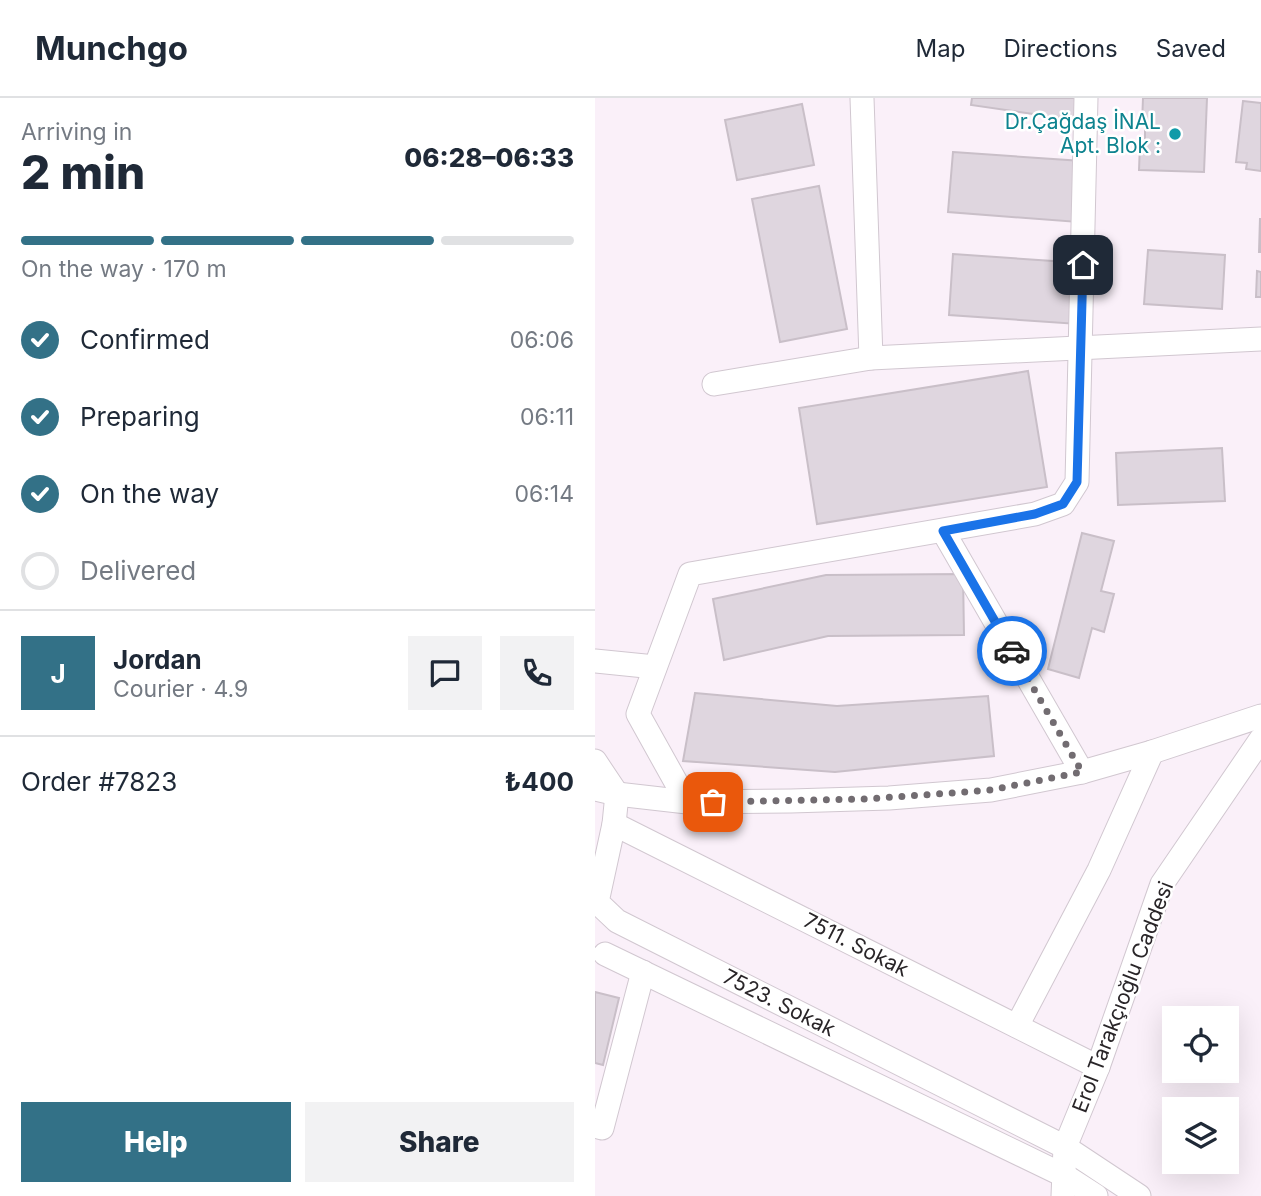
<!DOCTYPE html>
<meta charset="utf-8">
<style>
:root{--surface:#fff;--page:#f2f2f3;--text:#1f2937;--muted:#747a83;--line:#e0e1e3;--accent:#337187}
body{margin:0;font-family:Inter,sans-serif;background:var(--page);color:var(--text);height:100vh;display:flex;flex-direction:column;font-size:26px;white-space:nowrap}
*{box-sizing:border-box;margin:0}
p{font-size:23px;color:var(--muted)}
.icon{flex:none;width:38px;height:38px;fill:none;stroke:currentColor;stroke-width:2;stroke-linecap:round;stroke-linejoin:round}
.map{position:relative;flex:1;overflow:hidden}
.details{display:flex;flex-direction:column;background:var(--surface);width:595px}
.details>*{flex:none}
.tools{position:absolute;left:567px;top:908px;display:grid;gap:14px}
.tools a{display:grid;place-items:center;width:77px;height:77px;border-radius:0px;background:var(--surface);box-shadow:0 7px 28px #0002;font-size:35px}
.pin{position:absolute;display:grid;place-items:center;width:60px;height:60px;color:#fff;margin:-30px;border-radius:14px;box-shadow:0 4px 10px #0006}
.courier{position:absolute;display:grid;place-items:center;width:70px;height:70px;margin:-35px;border:5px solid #1a73e8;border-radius:50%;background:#fff;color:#222;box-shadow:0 2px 9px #0007}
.summary em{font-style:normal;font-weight:800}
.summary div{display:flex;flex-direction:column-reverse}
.summary{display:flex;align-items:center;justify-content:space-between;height:119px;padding:0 21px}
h1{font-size:46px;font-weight:800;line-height:52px}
.bar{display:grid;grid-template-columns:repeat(4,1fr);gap:10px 7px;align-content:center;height:84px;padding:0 21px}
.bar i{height:9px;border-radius:5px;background:var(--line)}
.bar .active{background:var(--accent)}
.bar p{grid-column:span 4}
.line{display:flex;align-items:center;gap:18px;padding:0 21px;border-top:2px solid var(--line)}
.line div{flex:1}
.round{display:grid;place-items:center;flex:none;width:74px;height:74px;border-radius:0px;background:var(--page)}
ol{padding:0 21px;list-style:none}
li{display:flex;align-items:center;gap:21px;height:77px}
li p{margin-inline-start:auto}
li .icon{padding:7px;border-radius:50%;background:var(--accent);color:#fff;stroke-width:4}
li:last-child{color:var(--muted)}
li i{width:38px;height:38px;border:4px solid var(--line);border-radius:50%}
.cta{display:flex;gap:14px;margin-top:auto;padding:14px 21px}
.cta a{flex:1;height:80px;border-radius:0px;background:var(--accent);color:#fff;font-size:28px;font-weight:800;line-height:80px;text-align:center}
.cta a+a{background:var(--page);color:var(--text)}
header{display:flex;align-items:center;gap:42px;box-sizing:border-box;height:98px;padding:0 35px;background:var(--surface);border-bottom:2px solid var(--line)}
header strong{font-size:33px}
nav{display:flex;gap:38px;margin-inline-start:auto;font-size:24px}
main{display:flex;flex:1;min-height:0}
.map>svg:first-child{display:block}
</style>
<header>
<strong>Munchgo</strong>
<nav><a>Map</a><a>Directions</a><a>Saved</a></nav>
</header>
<main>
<section class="details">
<div class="summary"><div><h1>2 min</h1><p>Arriving in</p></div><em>06:28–06:33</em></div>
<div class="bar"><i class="active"></i><i class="active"></i><i class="active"></i><i></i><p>On the way · 170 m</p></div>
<ol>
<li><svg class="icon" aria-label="check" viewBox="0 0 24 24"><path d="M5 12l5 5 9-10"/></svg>Confirmed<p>06:06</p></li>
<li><svg class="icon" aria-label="check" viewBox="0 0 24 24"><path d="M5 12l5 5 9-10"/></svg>Preparing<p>06:11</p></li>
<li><svg class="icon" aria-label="check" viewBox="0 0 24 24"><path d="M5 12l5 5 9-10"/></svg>On the way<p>06:14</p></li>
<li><i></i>Delivered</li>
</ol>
<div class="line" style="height:126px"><b class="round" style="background:var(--accent);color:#fff">J</b><div><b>Jordan</b><p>Courier · 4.9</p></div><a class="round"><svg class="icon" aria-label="chat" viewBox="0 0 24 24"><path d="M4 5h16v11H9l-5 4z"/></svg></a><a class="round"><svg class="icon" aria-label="phone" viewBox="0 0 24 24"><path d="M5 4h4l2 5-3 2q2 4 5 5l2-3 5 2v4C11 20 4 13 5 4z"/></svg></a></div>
<div class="line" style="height:91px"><div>Order #7823</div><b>₺400</b></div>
<div class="cta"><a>Help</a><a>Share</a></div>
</section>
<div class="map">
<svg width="666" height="1098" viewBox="0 0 666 1098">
<rect width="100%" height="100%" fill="#faf0f9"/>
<g fill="#dfd6df" stroke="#c9bfc8" stroke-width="2">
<path d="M377,0H482L479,22L376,7Z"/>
<path d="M548,0H612L609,74L544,72L545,46H550V26H547Z"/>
<path d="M648,3L666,5V73L651,71L652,65L641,64Z"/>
<path d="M207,6L219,67L142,82L130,22Z"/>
<path d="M358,54L487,63L483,124L353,114Z"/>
<path d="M224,88L252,231L185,244L157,101Z"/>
<path d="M665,120L666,154H664Z"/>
<path d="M553,152L630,157L627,211L549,206Z"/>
<path d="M358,156L487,165L483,226L354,217Z"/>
<path d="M662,173L666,174V199H661Z"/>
<path d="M433,273L452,389L222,426L204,310Z"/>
<path d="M627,350L630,403L523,407L521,355Z"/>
<path d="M487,435L519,443L506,493L519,496L509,534L497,530L484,580L453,571Z"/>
<path d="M368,476L369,537L233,538L129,562L118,501L231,477Z"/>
<path d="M100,595L242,608L393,598L399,658L240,674L88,663Z"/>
<path d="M0,894L24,900L8,967L0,965Z"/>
</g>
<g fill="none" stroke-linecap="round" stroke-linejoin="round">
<defs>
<g id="minor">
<path d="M267,0L276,260"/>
<path d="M119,286L276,260L666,241"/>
<path d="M348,433L487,674"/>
<path d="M0,563L60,569"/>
<path d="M0,663L22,696"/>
<path d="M0,691L22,696L92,704L196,703L294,700L396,692L487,674L557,654L666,618"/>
<path d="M22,696L19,726L2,804L22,823L470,1049L544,1098"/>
<path d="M92,704L43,616L95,476L440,416L468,406L482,384L491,0"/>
<path d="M19,726L503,969"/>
<path d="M10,856L470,1078L501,1098"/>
<path d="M422,928L504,772L557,654"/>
<path d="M0,1028L7,1030L48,874"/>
<path d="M468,1098L470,1049L503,969L567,786L666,641"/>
</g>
</defs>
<use href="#minor" stroke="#d1c7d0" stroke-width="25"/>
<use href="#minor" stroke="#fff" stroke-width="23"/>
</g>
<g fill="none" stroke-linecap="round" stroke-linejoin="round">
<path stroke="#726c71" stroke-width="7" stroke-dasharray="0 12.6" d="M118,704L270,701L370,694L396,692L487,674L417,553"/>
<path stroke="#1a73e8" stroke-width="9" d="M417,553L348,433L440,416L468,406L482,384L488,167"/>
</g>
<circle fill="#0f9aa8" stroke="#fff" stroke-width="2.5" cx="580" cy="36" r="7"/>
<g text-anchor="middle" stroke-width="5" stroke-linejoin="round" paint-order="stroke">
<g font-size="21" fill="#0d838f" stroke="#fff" text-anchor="end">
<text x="566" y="31">Dr.Çağdaş İNAL<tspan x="566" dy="24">Apt. Blok :</tspan></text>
</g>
<g font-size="21" fill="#292528" stroke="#fff">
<text transform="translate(261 847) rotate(27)" y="7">7511. Sokak</text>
<text transform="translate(528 899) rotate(-69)" y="7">Erol Tarakçıoğlu Caddesi</text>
<text transform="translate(184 905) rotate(27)" y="7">7523. Sokak</text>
</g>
</g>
</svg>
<div class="tools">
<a><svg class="icon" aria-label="locate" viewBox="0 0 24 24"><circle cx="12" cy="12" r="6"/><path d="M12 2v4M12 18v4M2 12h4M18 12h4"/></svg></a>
<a><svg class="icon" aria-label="layers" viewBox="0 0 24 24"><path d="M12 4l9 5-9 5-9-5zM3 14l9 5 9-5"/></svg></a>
</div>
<div class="pin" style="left:118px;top:704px;background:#ea580c"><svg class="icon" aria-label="bag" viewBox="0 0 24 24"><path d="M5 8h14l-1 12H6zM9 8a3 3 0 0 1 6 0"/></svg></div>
<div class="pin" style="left:488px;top:167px;background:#1f2937"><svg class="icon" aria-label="home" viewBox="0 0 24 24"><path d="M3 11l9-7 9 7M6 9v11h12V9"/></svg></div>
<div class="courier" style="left:417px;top:553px"><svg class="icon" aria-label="car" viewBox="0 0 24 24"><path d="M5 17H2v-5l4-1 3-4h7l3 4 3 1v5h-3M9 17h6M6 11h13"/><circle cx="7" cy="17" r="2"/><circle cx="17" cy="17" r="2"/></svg></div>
</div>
</main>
